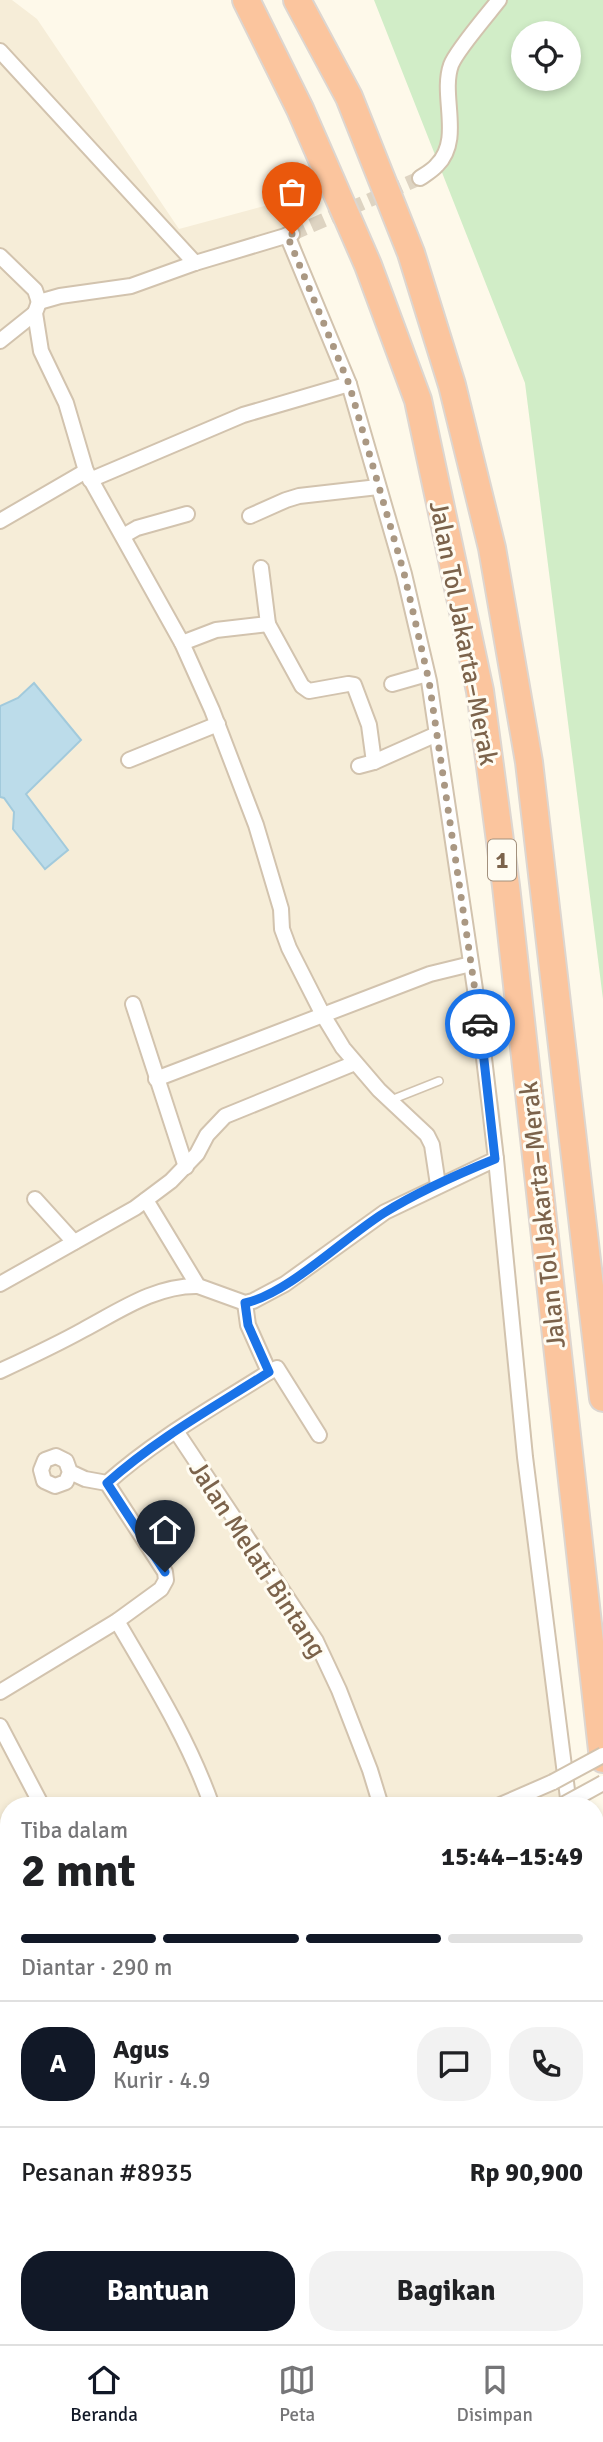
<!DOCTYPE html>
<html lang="id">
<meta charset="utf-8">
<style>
:root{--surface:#fff;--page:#f2f2f2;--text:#202124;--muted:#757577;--line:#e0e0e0;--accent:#111827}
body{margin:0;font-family:Signika,sans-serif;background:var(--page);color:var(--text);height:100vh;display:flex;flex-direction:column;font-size:26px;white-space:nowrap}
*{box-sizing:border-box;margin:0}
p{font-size:23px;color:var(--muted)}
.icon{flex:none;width:38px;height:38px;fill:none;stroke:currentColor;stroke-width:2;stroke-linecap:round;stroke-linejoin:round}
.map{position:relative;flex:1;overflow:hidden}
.drawer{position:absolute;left:0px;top:1797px;width:604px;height:548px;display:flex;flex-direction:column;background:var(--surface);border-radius:28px 28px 0 0;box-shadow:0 4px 10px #0003}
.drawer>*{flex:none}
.tools{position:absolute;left:511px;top:21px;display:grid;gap:14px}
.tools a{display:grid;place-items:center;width:70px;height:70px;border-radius:50%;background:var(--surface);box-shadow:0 4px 10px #0003;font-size:35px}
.pin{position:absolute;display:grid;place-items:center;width:60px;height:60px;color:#fff;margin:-72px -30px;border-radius:50% 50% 50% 0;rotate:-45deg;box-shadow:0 0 7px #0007}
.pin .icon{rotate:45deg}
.courier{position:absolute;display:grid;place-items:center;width:70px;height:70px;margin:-35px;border:5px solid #1a73e8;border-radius:50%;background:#fff;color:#222;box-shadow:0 2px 9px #0007}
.headline em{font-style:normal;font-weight:700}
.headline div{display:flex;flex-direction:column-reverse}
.headline{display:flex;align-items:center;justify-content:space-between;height:119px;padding:0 21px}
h1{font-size:46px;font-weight:700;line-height:52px}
.bar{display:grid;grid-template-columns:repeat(4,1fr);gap:10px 7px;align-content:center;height:84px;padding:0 21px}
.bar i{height:9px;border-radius:5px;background:var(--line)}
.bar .active{background:var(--accent)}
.bar p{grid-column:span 4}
.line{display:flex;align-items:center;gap:18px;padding:0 21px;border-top:2px solid var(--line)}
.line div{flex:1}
.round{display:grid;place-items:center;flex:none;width:74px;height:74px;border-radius:28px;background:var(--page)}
.button{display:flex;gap:14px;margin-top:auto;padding:14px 21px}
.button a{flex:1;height:80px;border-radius:28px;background:var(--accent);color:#fff;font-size:28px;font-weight:700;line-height:80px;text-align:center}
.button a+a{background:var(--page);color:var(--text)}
.tab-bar{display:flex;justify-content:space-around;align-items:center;height:98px;border-top:2px solid var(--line);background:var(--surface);font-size:19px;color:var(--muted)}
.tab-bar a{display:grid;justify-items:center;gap:4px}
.tab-bar .active{color:var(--accent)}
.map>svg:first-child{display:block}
</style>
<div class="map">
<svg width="603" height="2344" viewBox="0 0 603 2344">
<rect width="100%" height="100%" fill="#fef9ea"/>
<g fill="#f6edd8">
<path d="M0,0H12L37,19L179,229L287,200L402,566L500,1111L568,1806H9V2118L0,2127Z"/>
<path d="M595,2015L603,2077V2255L595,2258Z"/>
</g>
<g fill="#d1edc7" fill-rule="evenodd">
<path d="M374,0H603V999L525,383ZM523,33H569V79H523Z"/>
<path d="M0,2185L9,2208V2336H70L75,2344H0Z"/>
</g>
<path fill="#bcdcea" stroke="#a2cadc" stroke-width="2" d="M34,683L81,740L26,794L68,850L45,869L13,829L14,812L4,798L0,797V706L18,698Z"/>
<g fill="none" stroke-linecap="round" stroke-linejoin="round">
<path stroke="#ded4c2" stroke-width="14" stroke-dasharray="14 7" stroke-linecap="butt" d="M292,234L420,178"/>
<defs>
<path id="service" d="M391,1100L439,1081"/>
<g id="minor">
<path d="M0,51L195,263"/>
<path d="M420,178C426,174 433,170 437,165C463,139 440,96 451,65C456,51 488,14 499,0"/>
<path d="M0,256L35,290L39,302L60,296L131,286L195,263L292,234"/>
<path d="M39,302L35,313L41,351L66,403L86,471L182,643L212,710L256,825L281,909L282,929L289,948L323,1015L343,1048L379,1090L427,1135L432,1145L438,1185"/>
<path d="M0,341L35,313"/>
<path d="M90,480L243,415L349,384"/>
<path d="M250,516L286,500L299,496L378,487"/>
<path d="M0,521L86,471"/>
<path d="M123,536L137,528L187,514"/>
<path d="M261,568L268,624L302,686L309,691L348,684L354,685L369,725L374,762L437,734"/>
<path d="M182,643L216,630L268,624"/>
<path d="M392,684L427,674"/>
<path d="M129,760L218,724"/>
<path d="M359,766L374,762"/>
<path d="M133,1004L186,1167"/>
<path d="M156,1079L430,974L471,964"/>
<path d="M496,1159L525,1457L569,1806"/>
<path d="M35,1199L74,1242"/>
<path d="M146,1200L198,1286L245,1303L253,1301L285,1284L385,1212L496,1159L479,1016L429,681L404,574L349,384L287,235"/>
<path d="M0,1284L135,1208L171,1181L197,1154L207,1135L225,1116L355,1063"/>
<path d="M0,1371C28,1358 56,1345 83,1330C119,1311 156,1285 198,1286"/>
<path d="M269,1372L277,1368L319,1435"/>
<path d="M176,1431L316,1641L339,1690L370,1770L381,1806"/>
<path d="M70,1472L66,1482L55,1486L44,1481L41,1470L45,1460L56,1456L66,1461L70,1472L85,1479L107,1483C156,1439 214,1407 269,1372L248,1325L245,1303"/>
<path d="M117,1621C152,1681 189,1740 212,1806"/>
<path d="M0,1692L117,1621L161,1589L166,1580L165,1572L107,1483"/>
<path d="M0,1726L42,1806"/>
<path d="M498,1806L553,1782"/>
<path d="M0,1923L9,1924"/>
<path d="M0,2034L9,2037"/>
<path d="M595,2047L603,2133"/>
</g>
<g id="motorway">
<path d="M246,0L300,109L368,265L418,400L480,691L506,886L603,1759"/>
<path d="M297,0L349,97L411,253L452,385L492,548L529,762L603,1398"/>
</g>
</defs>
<use href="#service" stroke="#d2c3ae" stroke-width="10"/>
<use href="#minor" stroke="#d2c3ae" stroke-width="18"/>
<use href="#motorway" stroke="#ddd6d0" stroke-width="30"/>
<use href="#service" stroke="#fff" stroke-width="7"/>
<use href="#minor" stroke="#fff" stroke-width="14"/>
<use href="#motorway" stroke="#fbc59e" stroke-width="26"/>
<defs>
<g id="minor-bridge">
<path d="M553,1782L603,1755"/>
<path d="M561,1806L603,1783"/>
</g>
</defs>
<use href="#minor-bridge" stroke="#d2c3ae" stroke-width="18" stroke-linecap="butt"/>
<use href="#minor-bridge" stroke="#fff" stroke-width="14"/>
</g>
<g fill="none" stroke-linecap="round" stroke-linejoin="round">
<path stroke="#aa9883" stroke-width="7" stroke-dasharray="0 12.6" d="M292,234L287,235L349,384L404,573L429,681L480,1024"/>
<path stroke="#1a73e8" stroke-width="9" d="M165,1572L107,1483C156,1439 214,1407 269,1372L248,1325L245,1303C288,1294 345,1237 384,1213C419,1191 458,1174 495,1159L480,1024"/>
</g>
<g text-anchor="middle" stroke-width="6" stroke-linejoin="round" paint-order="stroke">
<rect fill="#fffcf2" stroke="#a3917d" stroke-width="2" x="488" y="839.5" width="28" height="41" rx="5"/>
<g font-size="24" font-weight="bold" fill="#7c634b">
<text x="502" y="868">1</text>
</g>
<g font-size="26" fill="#7c634b" stroke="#fffcf2">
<text transform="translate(464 633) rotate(79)" y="9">Jalan Tol Jakarta–Merak</text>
<text transform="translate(542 1215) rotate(-96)" y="9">Jalan Tol Jakarta–Merak</text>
<text transform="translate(258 1559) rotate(57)" y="9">Jalan Melati Bintang</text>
</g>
</g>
</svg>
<div class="tools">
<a><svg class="icon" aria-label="locate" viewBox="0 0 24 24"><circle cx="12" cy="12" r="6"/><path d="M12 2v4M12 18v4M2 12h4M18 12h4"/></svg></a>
</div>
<div class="pin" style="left:292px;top:234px;background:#ea580c"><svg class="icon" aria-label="bag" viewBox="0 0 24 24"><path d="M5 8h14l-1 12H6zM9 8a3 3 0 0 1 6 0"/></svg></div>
<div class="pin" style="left:165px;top:1572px;background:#1f2937"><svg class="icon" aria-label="home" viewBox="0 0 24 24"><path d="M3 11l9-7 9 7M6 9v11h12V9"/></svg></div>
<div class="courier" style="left:480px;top:1024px"><svg class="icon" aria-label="car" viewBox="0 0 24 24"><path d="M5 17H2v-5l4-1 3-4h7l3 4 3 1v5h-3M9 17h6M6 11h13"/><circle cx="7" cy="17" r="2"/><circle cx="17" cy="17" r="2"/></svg></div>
<section class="drawer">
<div class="headline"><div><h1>2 mnt</h1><p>Tiba dalam</p></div><em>15:44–15:49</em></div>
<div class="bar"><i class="active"></i><i class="active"></i><i class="active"></i><i></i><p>Diantar · 290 m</p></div>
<div class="line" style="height:126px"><b class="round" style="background:var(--accent);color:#fff">A</b><div><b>Agus</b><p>Kurir · 4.9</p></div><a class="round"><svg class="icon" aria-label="chat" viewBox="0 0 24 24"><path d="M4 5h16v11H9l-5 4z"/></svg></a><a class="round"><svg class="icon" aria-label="phone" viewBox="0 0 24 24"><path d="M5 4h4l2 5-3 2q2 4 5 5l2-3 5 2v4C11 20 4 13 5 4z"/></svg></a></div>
<div class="line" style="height:91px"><div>Pesanan #8935</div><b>Rp 90,900</b></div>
<div class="button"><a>Bantuan</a><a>Bagikan</a></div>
</section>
</div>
<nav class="tab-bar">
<a class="active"><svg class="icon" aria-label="home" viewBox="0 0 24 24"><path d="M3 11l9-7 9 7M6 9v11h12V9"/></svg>Beranda</a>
<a><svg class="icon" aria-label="map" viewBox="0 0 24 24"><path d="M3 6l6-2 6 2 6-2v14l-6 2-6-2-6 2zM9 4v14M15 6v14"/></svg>Peta</a>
<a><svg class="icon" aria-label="saved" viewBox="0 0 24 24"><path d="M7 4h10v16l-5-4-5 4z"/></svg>Disimpan</a>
</nav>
